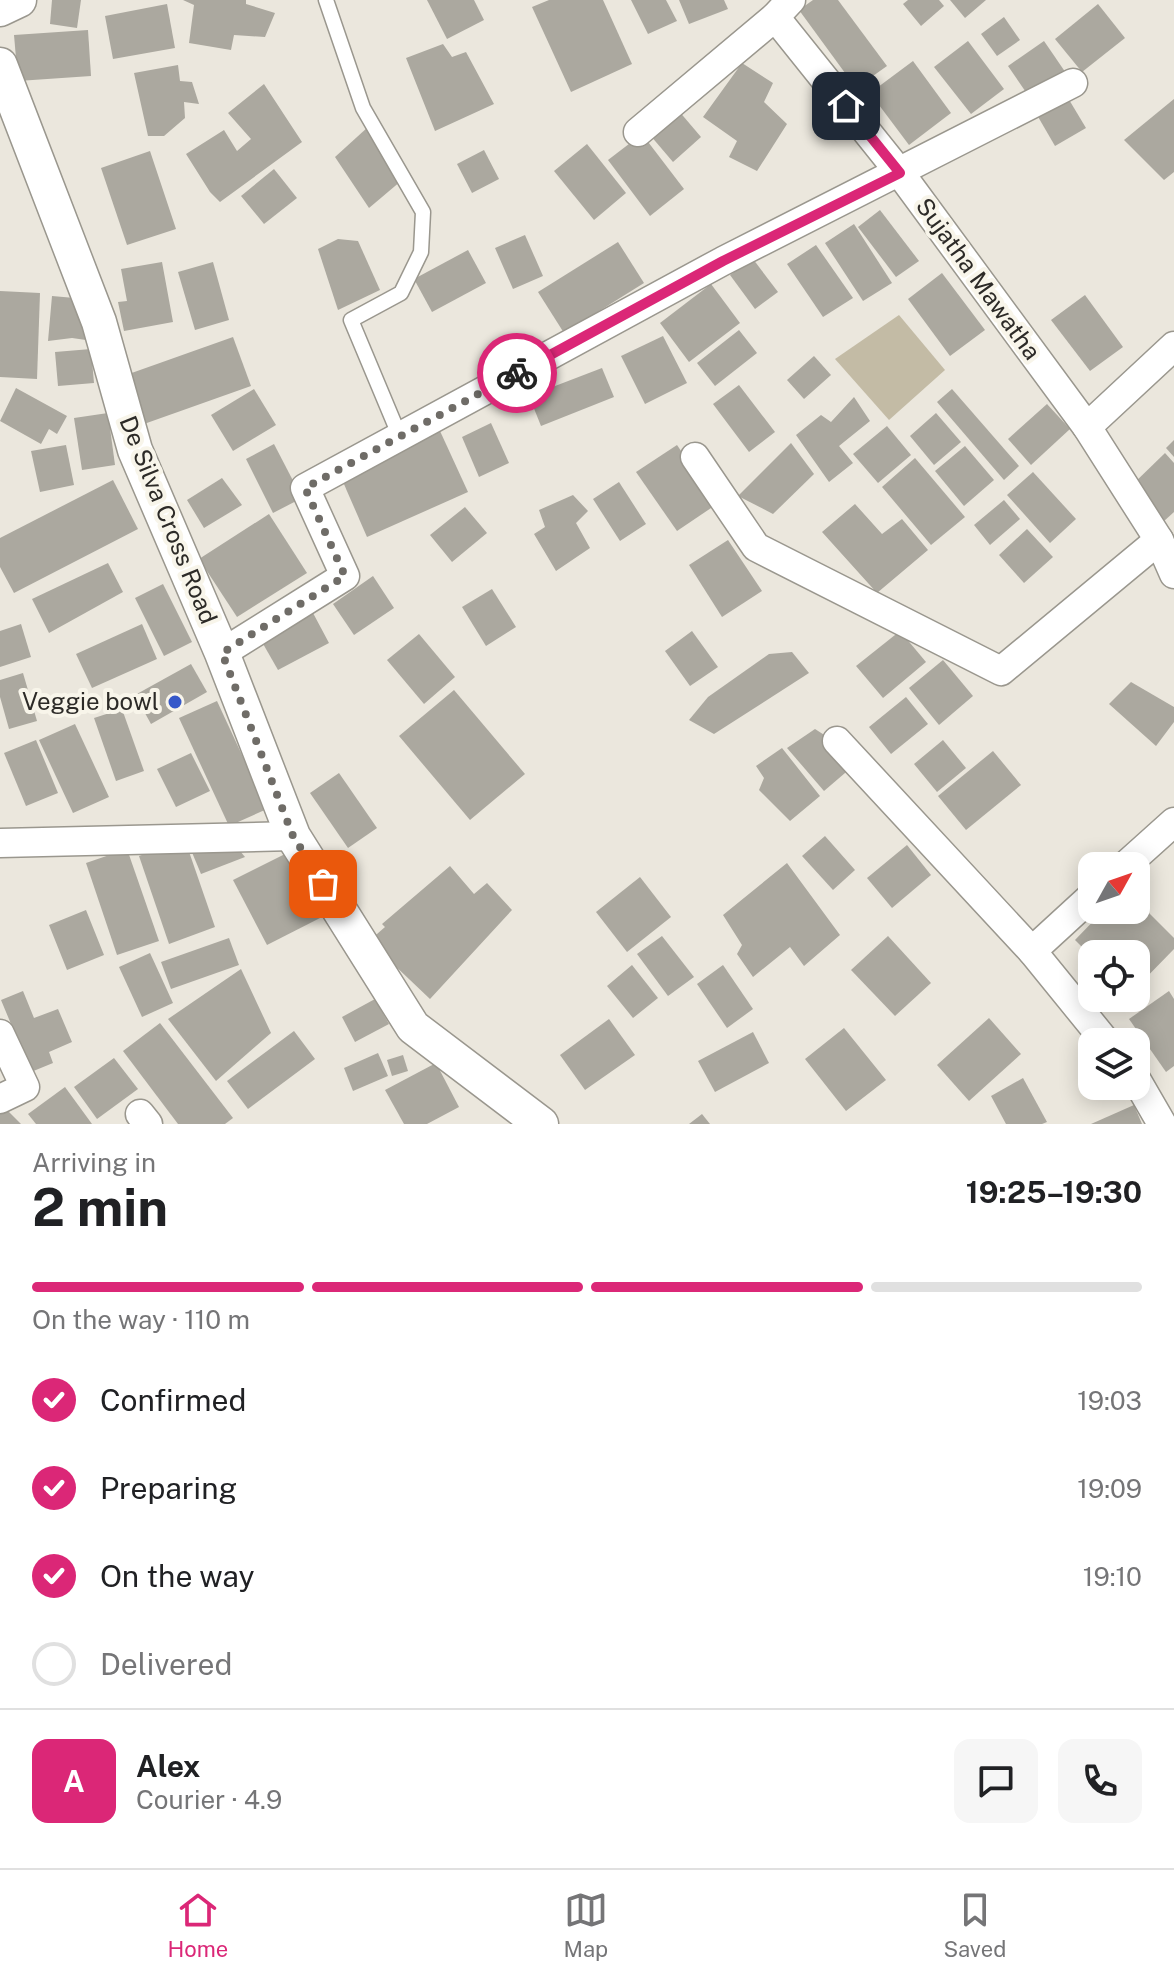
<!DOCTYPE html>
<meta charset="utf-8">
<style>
:root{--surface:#fff;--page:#f6f6f6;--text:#202124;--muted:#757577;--line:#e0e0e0;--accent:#db2777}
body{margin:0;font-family:"Public Sans",sans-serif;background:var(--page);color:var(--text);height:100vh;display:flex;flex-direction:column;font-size:30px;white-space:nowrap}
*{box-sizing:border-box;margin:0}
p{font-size:26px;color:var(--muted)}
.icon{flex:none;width:44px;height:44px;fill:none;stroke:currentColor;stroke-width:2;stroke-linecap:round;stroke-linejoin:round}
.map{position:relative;height:1124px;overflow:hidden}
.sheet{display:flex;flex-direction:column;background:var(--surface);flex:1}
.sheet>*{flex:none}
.needle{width:52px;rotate:50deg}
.buttons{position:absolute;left:1078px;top:852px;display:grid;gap:16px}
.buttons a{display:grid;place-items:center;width:72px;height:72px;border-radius:16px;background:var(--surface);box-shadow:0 4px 20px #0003;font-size:40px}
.pin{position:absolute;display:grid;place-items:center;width:68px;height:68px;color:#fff;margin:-34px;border-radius:16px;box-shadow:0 4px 12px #0006}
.courier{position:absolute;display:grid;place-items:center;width:80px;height:80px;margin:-40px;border:6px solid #db2777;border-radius:50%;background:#fff;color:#222;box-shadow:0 2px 10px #0007}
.head em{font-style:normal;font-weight:700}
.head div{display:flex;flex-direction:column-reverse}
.head{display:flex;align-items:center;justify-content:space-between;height:136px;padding:0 32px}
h1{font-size:52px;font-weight:700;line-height:60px}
.bar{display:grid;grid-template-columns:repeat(4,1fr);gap:12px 8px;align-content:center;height:96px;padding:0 32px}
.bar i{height:10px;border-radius:6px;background:var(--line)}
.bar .current{background:var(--accent)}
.bar p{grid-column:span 4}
.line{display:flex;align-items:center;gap:20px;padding:0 32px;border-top:2px solid var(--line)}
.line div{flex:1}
.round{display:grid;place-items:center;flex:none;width:84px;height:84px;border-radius:16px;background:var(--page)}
ol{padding:0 32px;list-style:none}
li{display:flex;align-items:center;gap:24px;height:88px}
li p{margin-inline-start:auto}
li .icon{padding:8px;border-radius:50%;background:var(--accent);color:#fff;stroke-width:4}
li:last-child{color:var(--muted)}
li i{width:44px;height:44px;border:4px solid var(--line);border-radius:50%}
.tabs{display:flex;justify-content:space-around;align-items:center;height:112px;border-top:2px solid var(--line);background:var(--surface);font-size:22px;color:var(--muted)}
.tabs a{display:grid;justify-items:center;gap:4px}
.tabs .current{color:var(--accent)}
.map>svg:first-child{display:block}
</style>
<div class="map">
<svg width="1174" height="1124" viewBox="0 0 1174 1124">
<rect width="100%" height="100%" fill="#ebe7dd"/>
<path fill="#c3bba5" d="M899,315L945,370L889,420L835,359Z"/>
<g fill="#aba89f">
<path d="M52,0H81L77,28L50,24Z"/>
<path d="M183,0H246V4L275,13L265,37L234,35L231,50L189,43L194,5Z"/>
<path d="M427,0H474L484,20L447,39Z"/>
<path d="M549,0H603L632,64L571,92L532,7Z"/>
<path d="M631,0H666L677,21L648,34Z"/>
<path d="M679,0H724L728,9L689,24Z"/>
<path d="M813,0H838L887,66L856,88L799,10Z"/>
<path d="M908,0H939L944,6L921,26L903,4Z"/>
<path d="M950,0H986L965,18Z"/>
<path d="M167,4L175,48L113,59L105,16Z"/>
<path d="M1098,4L1125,38L1082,72L1055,39Z"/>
<path d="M1004,17L1020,40L997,56L981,34Z"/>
<path d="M88,30L91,76L18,81L14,35Z"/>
<path d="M968,41L1004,89L971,114L934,67Z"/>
<path d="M1044,41L1068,76L1032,101L1008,66Z"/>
<path d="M443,44L452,57L466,52L494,104L435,131L406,58Z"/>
<path d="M913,61L951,113L909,145L870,93Z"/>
<path d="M742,63L773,83L764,102L787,124L757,171L729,157L737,141L703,117Z"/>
<path d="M178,65L180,81L192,82L199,104L184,102L185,118L164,136H148L134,73Z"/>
<path d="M264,84L302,142L220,202L210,192L186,154L224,130L237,151L251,139L228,113Z"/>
<path d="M1068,98L1086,128L1055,146L1037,115Z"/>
<path d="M1174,99V172L1164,180L1124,140Z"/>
<path d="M678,110L701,137L673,162L650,135Z"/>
<path d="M368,127L401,181L369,208L335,157Z"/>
<path d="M642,134L684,189L650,216L608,160Z"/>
<path d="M587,144L626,193L594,220L554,171Z"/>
<path d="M484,150L499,179L472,193L457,164Z"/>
<path d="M150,151L176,229L127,245L101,168Z"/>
<path d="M274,169L297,198L264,224L241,196Z"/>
<path d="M880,210L919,261L896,277L858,227Z"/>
<path d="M854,224L892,283L863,301L825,243Z"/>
<path d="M525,235L543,276L513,289L495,248Z"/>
<path d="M338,239L358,241L380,290L338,310L318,249Z"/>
<path d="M618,242L644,283L564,333L538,292Z"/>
<path d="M816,245L853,298L823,317L787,264Z"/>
<path d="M468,250L486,283L432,312L414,279Z"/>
<path d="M753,259L778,292L755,309L730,275Z"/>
<path d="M162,262L173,322L124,331L118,302L127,301L121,269Z"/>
<path d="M213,262L229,320L195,330L178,272Z"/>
<path d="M942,273L985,330L950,356L908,299Z"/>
<path d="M711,284L740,323L689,362L660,323Z"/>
<path d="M0,291L40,293L37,379L0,377Z"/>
<path d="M1085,295L1123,347L1090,371L1051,320Z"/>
<path d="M52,296L86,299L93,341L72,338L48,341Z"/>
<path d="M739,330L757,353L715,386L697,363Z"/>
<path d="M663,336L687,383L645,404L621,356Z"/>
<path d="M233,337L251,386L144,424L126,375Z"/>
<path d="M91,349L94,383L58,386L55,352Z"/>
<path d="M814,356L831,375L804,399L787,380Z"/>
<path d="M602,368L614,397L541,426L529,396Z"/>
<path d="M739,385L775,432L749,452L713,404Z"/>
<path d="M16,388L67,416L57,434L49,429L41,444L0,421Z"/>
<path d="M254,389L276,425L233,451L211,415Z"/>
<path d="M952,389L1019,466L1004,480L937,402Z"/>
<path d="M854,397L870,421L839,446L853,463L829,482L796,435L821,415L831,422Z"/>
<path d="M1047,404L1070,429L1031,465L1008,439Z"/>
<path d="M108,413L115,465L82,470L74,418Z"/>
<path d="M936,413L961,442L934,465L910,436Z"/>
<path d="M491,423L509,463L479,477L462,437Z"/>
<path d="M887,426L911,455L878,483L853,454Z"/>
<path d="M440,431L468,492L367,537L340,475Z"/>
<path d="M1174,440V457L1166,448Z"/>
<path d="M791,443L814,474L773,514L738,496Z"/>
<path d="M274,444L302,498L273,513L246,459Z"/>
<path d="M66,445L74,485L40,492L31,451Z"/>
<path d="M677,445L717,504L677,531L636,472Z"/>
<path d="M965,446L994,480L964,506L935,471Z"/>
<path d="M1165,453L1174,463V512L1163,522L1129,488Z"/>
<path d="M915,458L965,517L931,545L882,487Z"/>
<path d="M1033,472L1076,519L1050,543L1007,495Z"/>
<path d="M222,478L242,505L204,528L187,500Z"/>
<path d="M113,480L138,529L14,593L0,567V538Z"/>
<path d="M619,482L646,524L620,541L593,499Z"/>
<path d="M573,495L588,511L576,523L590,548L556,571L534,534L545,527L539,510Z"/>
<path d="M1004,500L1020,519L990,545L974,525Z"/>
<path d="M855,504L882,534L902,519L928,550L877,593L822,532Z"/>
<path d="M465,507L487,533L452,562L430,535Z"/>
<path d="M269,514L307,573L237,617L199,559Z"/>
<path d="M1027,529L1053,557L1024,583L999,555Z"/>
<path d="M728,540L762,591L722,617L689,565Z"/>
<path d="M108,563L123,592L49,633L32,599Z"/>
<path d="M373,576L394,608L354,635L333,604Z"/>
<path d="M163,584L192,642L164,656L135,598Z"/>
<path d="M492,589L516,627L486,646L462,607Z"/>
<path d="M313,613L329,643L278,670L262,642Z"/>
<path d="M21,624L31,657L0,667V631Z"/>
<path d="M142,624L157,659L92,688L76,654Z"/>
<path d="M692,631L718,667L690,686L665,651Z"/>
<path d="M900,631L926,662L883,698L856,666Z"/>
<path d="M419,634L455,677L424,704L387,660Z"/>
<path d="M792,652L809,673L714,734L689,720L708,697L769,654Z"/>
<path d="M943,660L973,696L939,725L909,688Z"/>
<path d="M191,664L207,692L151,724L135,695Z"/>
<path d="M23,673L37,721L9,729L0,697V680Z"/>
<path d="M1131,682L1174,707V722L1156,746L1109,704Z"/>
<path d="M454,690L525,774L470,820L399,736Z"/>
<path d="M906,697L928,724L891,754L869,727Z"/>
<path d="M217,701L267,809L229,826L179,718Z"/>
<path d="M122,709L144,771L116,781L94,718Z"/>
<path d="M75,724L109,797L73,813L39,740Z"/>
<path d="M815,729L832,740L852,767L824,791L787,748Z"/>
<path d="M36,740L58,793L26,806L4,753Z"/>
<path d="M943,740L966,768L937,792L914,764Z"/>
<path d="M782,748L820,796L790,821L759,790L764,778L756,766Z"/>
<path d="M993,751L1021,785L966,830L938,796Z"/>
<path d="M191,753L210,791L176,807L157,769Z"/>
<path d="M339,773L377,828L348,848L310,793Z"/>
<path d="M825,836L855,870L833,890L802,856Z"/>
<path d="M185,840L215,927L169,944L139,856Z"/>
<path d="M235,845L245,857L201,874L191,850Z"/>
<path d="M907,845L931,875L892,908L867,878Z"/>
<path d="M127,849L159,941L117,955L86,863Z"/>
<path d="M289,852L322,917L267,945L233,880Z"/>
<path d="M787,863L840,935L804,966L790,947L753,977L737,954L742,945L723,915Z"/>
<path d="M450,866L474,894L487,883L512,910L430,999L369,941L385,927L382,924Z"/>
<path d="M640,877L671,917L627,952L596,912Z"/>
<path d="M1136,900L1174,938V949L1136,988V954H1092V957L1075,940L1104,910H1136Z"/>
<path d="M86,910L104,955L67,970L49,925Z"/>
<path d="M662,936L694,977L668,996L637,954Z"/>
<path d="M888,936L931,983L895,1016L851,970Z"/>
<path d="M229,938L239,965L171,989L161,962Z"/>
<path d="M150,953L173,1003L142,1017L119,967Z"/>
<path d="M632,965L658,998L633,1018L607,986Z"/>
<path d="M723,965L753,1009L727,1028L697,984Z"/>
<path d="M241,969L271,1033L216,1081L168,1019Z"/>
<path d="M23,991L34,1018L58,1009L72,1042L49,1052L53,1063L31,1072L1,1000Z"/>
<path d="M1169,991L1174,999V1066L1166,1072L1129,1019Z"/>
<path d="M375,999L389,1024L355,1042L342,1017Z"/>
<path d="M989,1018L1021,1054L969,1101L937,1065Z"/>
<path d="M609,1019L635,1055L585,1090L560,1055Z"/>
<path d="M160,1023L233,1118L225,1124H178L123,1051Z"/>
<path d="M844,1028L886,1080L846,1111L805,1059Z"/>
<path d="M294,1031L315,1059L248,1109L227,1081Z"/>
<path d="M753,1032L769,1063L715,1092L698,1061Z"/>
<path d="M378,1053L388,1076L353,1091L344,1068Z"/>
<path d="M403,1055L408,1071L392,1076L387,1060Z"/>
<path d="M114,1058L138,1089L97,1119L74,1087Z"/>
<path d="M436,1063L459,1107L427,1124H404L385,1090Z"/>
<path d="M1023,1078L1047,1122L1042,1124H1006L991,1096Z"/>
<path d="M65,1087L92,1124H36L28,1114Z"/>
<path d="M1134,1105L1142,1124H1091Z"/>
<path d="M3,1106L21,1124H0V1110Z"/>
<path d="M702,1114L710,1124H689Z"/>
</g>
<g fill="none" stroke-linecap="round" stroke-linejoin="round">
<defs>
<path id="service" d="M326,0L363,108L423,212L421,252L401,293L351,320L400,437"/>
<g id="minor">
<path d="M791,0L775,17L900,173L1087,427L1159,540L1174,574"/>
<path d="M638,132L775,17"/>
<path d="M1087,427L1174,346"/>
<path d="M695,457L756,547L1001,671L1159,540"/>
<path d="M222,653L345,576L305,488L723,261L1073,83"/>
<path d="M837,741L1032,951L1106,1042"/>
<path d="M0,843L293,836"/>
<path d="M1125,866L1174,822"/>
<path d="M1032,951L1092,896"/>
<path d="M0,1034L25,1087L0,1099"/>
<path d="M1136,1079L1162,1124"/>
<path d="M140,1114L148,1124"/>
</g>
<g id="tertiary">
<path d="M0,9L19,0"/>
<path d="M0,65L99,322L135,450L222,653L293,836L413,1027L541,1124"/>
</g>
</defs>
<use href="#service" stroke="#9a978e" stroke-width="17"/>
<use href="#minor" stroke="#9a978e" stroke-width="31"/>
<use href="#tertiary" stroke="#9a978e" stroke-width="37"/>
<use href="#service" stroke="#fff" stroke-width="14"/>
<use href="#minor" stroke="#fff" stroke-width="28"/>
<use href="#tertiary" stroke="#fff" stroke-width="34"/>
</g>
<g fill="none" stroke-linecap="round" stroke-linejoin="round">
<path stroke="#6f6c67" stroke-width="8" stroke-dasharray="0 14.4" d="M323,884L293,836L222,653L345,576L305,488L517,373"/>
<path stroke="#db2777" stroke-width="10" d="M517,373L723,261L900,173L846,106"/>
</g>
<circle fill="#3658c9" stroke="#f8f5ea" stroke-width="3" cx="175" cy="702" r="8"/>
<g text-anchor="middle" stroke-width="8" stroke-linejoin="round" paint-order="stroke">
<g font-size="24" fill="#2c2a27" stroke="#f8f5ea">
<text transform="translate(978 279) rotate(54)" y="8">Sujatha Mawatha</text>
<text transform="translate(168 520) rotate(68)" y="8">De Silva Cross Road</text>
</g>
<g font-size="24" fill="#2c2a27" stroke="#f8f5ea" text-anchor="end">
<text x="159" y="710">Veggie bowl</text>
</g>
</g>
</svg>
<div class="buttons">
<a><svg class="needle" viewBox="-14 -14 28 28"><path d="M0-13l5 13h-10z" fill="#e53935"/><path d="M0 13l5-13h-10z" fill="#757577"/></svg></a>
<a><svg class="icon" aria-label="locate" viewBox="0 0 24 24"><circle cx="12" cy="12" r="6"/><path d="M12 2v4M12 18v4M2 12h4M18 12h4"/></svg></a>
<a><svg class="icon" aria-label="layers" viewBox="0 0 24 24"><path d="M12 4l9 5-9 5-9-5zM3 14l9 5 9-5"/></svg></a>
</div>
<div class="pin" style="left:323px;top:884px;background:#ea580c"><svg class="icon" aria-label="bag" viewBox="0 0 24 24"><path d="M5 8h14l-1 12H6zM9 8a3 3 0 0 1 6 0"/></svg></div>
<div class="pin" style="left:846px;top:106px;background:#1f2937"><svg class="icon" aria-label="home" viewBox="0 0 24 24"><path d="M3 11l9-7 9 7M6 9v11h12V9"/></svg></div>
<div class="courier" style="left:517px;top:373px"><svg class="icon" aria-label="bike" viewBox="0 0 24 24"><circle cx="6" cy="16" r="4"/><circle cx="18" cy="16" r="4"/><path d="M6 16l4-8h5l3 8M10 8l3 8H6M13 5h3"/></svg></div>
</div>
<section class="sheet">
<div class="head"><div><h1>2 min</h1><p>Arriving in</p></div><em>19:25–19:30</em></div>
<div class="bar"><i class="current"></i><i class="current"></i><i class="current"></i><i></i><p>On the way · 110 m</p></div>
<ol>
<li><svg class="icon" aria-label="check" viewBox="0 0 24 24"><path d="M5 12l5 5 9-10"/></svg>Confirmed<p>19:03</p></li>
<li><svg class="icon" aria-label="check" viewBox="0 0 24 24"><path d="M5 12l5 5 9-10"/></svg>Preparing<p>19:09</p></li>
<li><svg class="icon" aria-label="check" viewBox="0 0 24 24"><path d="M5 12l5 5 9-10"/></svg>On the way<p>19:10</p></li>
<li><i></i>Delivered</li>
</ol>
<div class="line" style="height:144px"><b class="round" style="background:var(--accent);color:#fff">A</b><div><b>Alex</b><p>Courier · 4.9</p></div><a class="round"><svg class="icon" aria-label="chat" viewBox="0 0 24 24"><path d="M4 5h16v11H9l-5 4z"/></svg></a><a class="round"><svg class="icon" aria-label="phone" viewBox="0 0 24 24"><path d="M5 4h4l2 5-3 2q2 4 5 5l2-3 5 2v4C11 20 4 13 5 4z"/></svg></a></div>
</section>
<nav class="tabs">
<a class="current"><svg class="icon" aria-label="home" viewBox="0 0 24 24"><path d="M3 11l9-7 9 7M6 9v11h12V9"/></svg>Home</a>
<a><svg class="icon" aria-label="map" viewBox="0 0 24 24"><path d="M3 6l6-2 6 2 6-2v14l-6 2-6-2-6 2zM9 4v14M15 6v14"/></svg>Map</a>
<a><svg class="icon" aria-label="saved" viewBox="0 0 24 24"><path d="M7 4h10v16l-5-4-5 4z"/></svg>Saved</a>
</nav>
